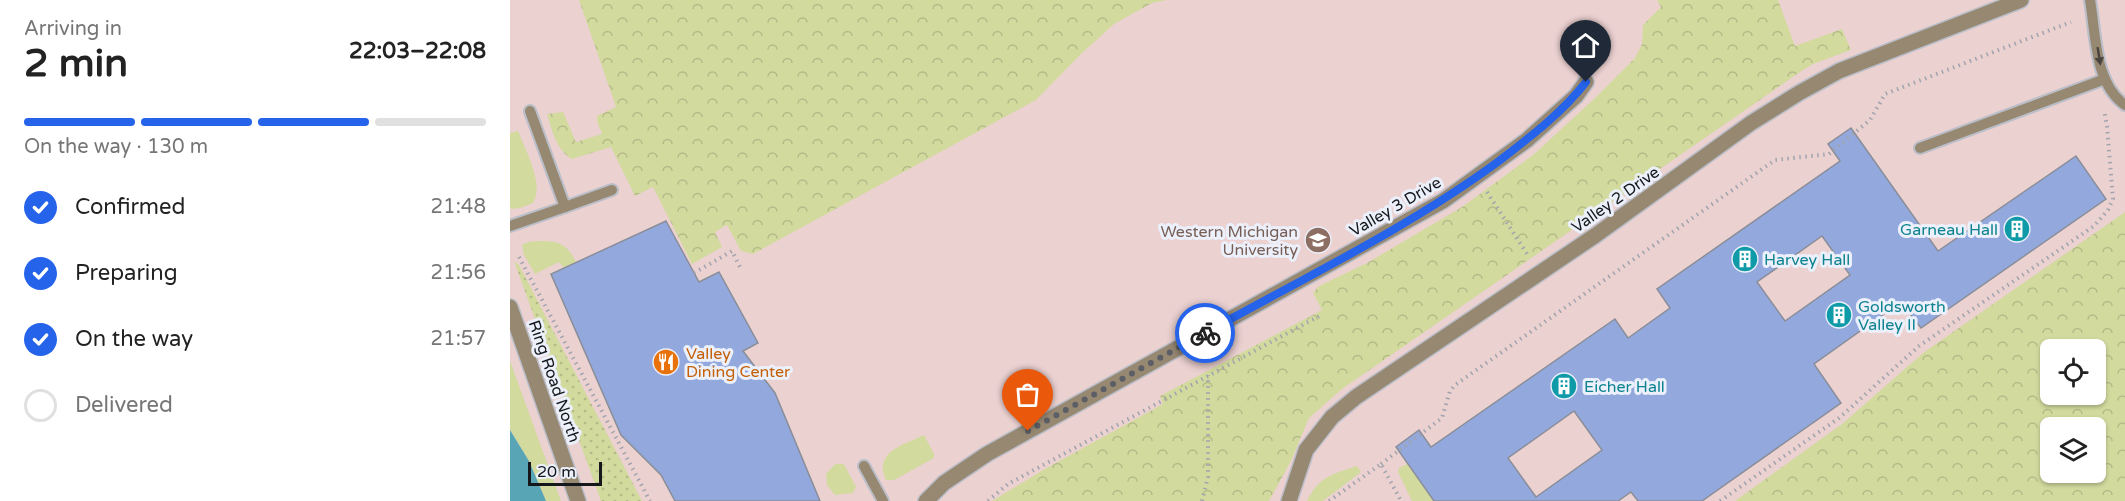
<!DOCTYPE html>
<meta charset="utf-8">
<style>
:root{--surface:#fff;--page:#f2f2f2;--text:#222;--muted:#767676;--line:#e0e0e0;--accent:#2563eb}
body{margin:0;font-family:"Varela Round",sans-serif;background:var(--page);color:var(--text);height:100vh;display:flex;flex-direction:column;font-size:22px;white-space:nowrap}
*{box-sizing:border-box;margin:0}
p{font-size:20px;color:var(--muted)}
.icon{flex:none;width:33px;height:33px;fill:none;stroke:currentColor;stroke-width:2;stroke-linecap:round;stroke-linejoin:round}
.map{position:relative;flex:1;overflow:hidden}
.details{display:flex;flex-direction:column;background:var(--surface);width:510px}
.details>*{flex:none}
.controls{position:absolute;left:1530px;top:339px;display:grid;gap:12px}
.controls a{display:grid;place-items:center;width:66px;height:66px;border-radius:9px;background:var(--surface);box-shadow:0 2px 4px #0004;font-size:30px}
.scale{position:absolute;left:18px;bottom:15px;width:74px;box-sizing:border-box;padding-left:6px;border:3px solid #16171b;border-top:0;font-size:16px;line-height:21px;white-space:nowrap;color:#16171b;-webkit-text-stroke:4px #ebf0fb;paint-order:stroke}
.pin{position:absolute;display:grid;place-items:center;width:51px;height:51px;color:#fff;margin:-62px -26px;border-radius:50% 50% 50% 0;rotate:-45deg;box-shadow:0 0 6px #0007}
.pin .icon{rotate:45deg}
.courier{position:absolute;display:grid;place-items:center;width:60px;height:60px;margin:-30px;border:4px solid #2563eb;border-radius:50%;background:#fff;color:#222;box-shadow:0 2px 8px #0007}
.summary em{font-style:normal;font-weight:700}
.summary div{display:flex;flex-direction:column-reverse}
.summary{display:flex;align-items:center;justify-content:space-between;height:102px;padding:0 24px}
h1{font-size:39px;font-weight:700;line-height:45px}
.bar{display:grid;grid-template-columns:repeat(4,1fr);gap:9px 6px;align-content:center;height:72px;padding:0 24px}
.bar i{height:8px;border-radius:4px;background:var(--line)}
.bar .selected{background:var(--accent)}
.bar p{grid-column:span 4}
ol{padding:0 24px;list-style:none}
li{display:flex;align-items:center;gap:18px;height:66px}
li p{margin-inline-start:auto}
li .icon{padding:6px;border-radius:50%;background:var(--accent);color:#fff;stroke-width:4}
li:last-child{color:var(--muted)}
li i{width:33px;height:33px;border:3px solid var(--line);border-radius:50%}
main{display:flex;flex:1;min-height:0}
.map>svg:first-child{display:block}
</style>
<main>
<section class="details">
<div class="summary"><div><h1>2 min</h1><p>Arriving in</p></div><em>22:03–22:08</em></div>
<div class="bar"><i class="selected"></i><i class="selected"></i><i class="selected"></i><i></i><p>On the way · 130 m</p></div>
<ol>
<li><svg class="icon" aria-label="check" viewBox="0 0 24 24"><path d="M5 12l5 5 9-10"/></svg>Confirmed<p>21:48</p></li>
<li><svg class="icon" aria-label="check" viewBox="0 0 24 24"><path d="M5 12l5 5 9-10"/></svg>Preparing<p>21:56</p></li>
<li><svg class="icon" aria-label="check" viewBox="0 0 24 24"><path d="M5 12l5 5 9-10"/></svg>On the way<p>21:57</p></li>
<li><i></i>Delivered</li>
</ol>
</section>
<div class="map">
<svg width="1615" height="501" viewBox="0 0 1615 501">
<defs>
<pattern id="forest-crowns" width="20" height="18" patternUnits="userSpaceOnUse" patternTransform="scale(1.5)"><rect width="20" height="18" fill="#d2da9e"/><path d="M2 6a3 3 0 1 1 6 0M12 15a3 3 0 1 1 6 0" fill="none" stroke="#b4ba88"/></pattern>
<pattern id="park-dots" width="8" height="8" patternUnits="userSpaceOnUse" patternTransform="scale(1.5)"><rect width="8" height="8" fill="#d2da9e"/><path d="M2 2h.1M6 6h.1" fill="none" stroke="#b4ba88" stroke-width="1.8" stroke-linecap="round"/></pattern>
</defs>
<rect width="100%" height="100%" fill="#dee3ee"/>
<path fill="#ecd1d1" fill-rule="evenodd" d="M0,0H1615V501H0ZM1540,350H1586V394H1540ZM1540,428H1586V472H1540Z"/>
<g fill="#d2da9e">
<path d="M8,131C15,149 35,186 23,203L10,208L1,209L0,206V133Z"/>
<path d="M18,242C42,240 55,239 66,262L54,268L49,262L25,274L14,255L12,245Z"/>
<path d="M0,361L51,501H36L19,461L0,430Z"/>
<path d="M414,435L424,454V458L384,480H376C363,452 393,445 414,435Z"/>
<path d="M326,464H334L346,487L343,493L325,495L317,485L316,474L322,467Z"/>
<path d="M897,464L924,501H902L888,472L889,468Z"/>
<path d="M847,466L851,472L813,501H797C809,476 823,474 847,466Z"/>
</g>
<g fill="url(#forest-crowns)" fill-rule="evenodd">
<path d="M69,0H657L642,3L604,24L570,55L526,100L243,254L231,251L217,225L205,232L212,247L182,264L143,187L125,196L101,147L62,159C46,150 42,130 37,114L53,112L66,142L92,134L87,121V116L106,107Z"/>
<path d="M1147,0H1268L1285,46L1332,29L1341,50L1303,64L1293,70L832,389L799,418L781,461L759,501H482L533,470L653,404L650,396L812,310L803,293L809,286L857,263L952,207L1023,155L1084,99L1125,58L1132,44L1133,25L1151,7Z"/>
<path d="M1615,212V501H1225L1332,424L1413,353ZM1540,350H1586V394H1540ZM1540,428H1586V472H1540Z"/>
</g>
<path fill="url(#park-dots)" d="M4,261L9,265L132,501H91Z"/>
<path fill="#58a5b6" d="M0,430L19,461L36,501H0Z"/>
<g fill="#93a8dc" stroke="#8a8e99" stroke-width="1.5" fill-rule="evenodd">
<path d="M1341,128L1428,251L1566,156L1596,199L1411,328L1391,302L1304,364L1331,403L1192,501H1128L1121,492L1108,501H924L886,447L909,430L921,447L1105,319L1118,338L1160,308L1147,289L1330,161L1318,144ZM1312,236L1340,275L1275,321L1247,282ZM1064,411L1092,450L1026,497L998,458Z"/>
<path d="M156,221L189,282L209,272L248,343L233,351L265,393L310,501H165L151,475L111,435L41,274Z"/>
</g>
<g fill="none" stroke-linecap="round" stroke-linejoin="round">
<defs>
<g id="service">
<path d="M1580,0C1586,34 1584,83 1615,105"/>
<path d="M1410,148L1595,79"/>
<path d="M55,207L102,190"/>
<path d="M0,226L55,207L20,111"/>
<path d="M354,466L373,501"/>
</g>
<g id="minor">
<path d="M0,307L68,501"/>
<path d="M416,501L434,483L477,454L933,201L1017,140L1066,96L1076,82"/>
<path d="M779,501L796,450L822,417L846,397L1086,235L1241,123L1289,93L1329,71L1511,0"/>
</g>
</defs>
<use href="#service" stroke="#babec8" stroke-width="14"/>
<use href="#minor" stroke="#babec8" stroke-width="18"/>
<g stroke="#a0a4ad" stroke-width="4" stroke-dasharray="1.5 4.5" stroke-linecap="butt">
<path d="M977,192L1019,257"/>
<path d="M9,257L140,501"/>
<path d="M184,273L222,251L230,267"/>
<path d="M871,464L932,418L940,391L945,385L1265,160L1319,154L1360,120L1375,94L1561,22"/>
<path d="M478,501L498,484L811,315"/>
<path d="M692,501L698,477V375"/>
<path d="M819,501L871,464L891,501"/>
<path d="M1210,501L1329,418L1409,346L1584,226L1598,210L1603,199L1597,126L1594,110"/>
</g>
<use href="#service" stroke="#978872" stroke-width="10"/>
<use href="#minor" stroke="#978872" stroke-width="15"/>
</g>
<defs><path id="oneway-solid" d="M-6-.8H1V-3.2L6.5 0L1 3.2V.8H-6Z" transform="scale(1.5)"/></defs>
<use fill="#4a443e" href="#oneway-solid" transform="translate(1589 56) rotate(81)"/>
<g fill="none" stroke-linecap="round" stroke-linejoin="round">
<path stroke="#5c5e65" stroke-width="6" stroke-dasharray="0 10.8" d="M518,431L695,333"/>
<path stroke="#2563eb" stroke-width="8" d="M695,333C794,278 898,228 989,161C1020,137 1052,113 1076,82"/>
</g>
<defs>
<symbol id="building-disc" viewBox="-11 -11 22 22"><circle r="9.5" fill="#0f9aa8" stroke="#ebf0fb"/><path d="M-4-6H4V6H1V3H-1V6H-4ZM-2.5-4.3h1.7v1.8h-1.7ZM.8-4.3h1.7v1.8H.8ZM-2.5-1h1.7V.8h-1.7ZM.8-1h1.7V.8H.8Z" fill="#fff"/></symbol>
<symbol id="university-disc" viewBox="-11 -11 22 22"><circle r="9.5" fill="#8d6e63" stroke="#ebf0fb"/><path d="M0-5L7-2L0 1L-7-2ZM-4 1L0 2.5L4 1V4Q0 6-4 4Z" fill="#fff"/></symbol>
<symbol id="restaurant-disc" viewBox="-11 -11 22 22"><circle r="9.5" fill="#e8710a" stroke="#ebf0fb"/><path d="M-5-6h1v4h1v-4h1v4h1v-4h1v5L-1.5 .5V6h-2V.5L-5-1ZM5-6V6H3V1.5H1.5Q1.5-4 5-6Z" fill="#fff"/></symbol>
</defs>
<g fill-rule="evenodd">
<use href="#building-disc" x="1492" y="214" width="30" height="30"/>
<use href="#university-disc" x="793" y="225" width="30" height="30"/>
<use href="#building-disc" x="1220" y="244" width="30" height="30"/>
<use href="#building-disc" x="1314" y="300" width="30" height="30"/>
<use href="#restaurant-disc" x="141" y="347" width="30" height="30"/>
<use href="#building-disc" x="1039" y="371" width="30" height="30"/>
</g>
<g text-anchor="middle" stroke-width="6" stroke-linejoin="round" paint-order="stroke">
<g font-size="16" fill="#16171b" stroke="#ebf0fb">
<text transform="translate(1105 199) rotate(-35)" y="6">Valley 2 Drive</text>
<text transform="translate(885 206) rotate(-30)" y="6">Valley 3 Drive</text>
<text transform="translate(45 381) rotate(71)" y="6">Ring Road North</text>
</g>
<g font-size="16" fill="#0d838f" stroke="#ebf0fb" text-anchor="start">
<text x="1488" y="235" text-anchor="end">Garneau Hall</text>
<text x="1254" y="265">Harvey Hall</text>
<text x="1348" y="312">Goldsworth<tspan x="1348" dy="18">Valley II</tspan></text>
<text x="1074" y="392">Eicher Hall</text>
</g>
<g font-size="16" fill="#785e54" stroke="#ebf0fb" text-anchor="end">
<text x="788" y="237">Western Michigan<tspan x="788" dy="18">University</tspan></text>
</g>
<g font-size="16" fill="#c56008" stroke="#ebf0fb" text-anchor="start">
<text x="176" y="359">Valley<tspan x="176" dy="18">Dining Center</tspan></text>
</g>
</g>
</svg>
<div class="controls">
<a><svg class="icon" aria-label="locate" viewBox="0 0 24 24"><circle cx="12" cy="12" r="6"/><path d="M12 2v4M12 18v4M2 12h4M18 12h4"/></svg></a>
<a><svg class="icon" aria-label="layers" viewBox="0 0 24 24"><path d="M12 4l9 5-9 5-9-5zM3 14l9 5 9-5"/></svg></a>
</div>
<div class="scale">20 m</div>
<div class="pin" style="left:518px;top:431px;background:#ea580c"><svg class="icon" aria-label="bag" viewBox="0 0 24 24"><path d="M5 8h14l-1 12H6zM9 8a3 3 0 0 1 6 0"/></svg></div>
<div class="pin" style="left:1076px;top:82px;background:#1f2937"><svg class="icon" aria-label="home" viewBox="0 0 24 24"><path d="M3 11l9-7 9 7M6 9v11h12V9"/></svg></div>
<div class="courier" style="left:695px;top:333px"><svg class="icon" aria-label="bike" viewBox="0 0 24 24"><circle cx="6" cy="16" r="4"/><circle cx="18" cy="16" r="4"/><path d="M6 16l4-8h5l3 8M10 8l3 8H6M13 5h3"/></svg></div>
</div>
</main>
